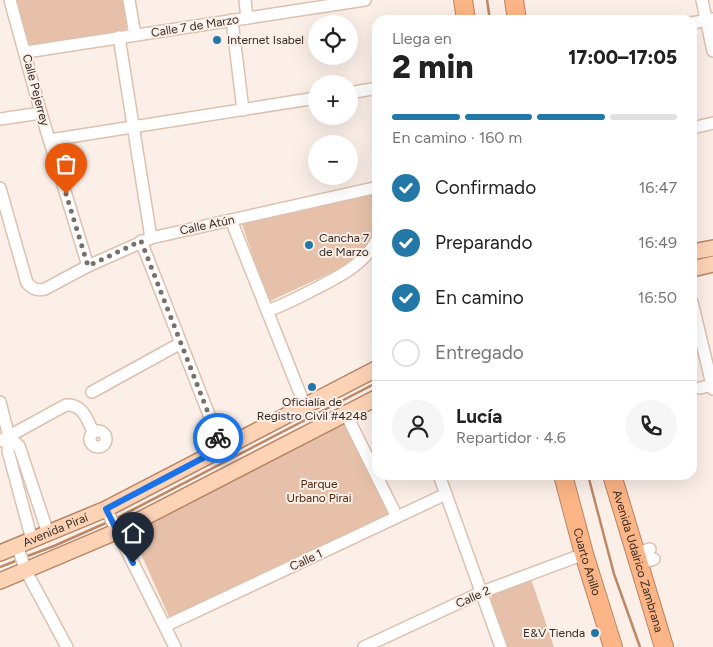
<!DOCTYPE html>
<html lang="es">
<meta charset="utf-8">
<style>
:root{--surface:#fff;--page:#f6f6f6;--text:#222;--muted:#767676;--line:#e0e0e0;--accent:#2378a8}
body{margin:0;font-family:Figtree,sans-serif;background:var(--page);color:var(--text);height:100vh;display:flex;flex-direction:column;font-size:19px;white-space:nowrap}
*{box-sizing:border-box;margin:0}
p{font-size:16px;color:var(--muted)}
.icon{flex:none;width:28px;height:28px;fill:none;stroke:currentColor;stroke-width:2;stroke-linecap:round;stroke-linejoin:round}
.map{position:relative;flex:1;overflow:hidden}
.sheet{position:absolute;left:372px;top:15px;width:325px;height:465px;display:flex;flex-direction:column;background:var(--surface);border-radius:15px;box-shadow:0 5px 20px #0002}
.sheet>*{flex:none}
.controls{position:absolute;left:308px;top:15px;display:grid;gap:10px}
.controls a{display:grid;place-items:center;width:50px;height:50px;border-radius:50%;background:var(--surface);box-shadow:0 5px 20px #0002;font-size:25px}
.pin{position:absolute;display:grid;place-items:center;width:42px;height:42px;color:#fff;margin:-51px -21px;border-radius:50% 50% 50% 0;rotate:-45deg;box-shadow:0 0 5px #0007}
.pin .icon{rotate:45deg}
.courier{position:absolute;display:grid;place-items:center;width:50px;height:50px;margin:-25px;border:4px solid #1a73e8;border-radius:50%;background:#fff;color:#222;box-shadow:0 1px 6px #0007}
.head em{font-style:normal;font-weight:800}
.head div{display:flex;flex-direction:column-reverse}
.head{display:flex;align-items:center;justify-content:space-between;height:85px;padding:0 20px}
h1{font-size:32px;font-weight:800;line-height:38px}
.bar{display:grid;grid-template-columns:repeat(4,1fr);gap:8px 5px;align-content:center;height:60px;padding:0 20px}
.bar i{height:6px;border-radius:4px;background:var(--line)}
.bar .current{background:var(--accent)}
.bar p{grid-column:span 4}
.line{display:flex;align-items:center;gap:12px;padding:0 20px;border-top:1px solid var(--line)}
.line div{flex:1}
.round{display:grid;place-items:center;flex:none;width:52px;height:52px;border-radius:26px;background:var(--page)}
ol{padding:0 20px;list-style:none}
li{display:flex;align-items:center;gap:15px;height:55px}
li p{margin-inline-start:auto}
li .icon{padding:5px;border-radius:50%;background:var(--accent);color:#fff;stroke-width:4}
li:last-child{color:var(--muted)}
li i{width:28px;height:28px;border:2px solid var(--line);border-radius:50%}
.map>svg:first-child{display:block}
</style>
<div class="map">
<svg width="713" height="647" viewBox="0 0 713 647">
<rect width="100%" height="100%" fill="#fbefe8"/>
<g fill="#e6c0a8">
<path d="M16,0H124L127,28L123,32L31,46L29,44Z"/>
<path d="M377,193V228L372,241L354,262L268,302L242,224Z"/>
<path d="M342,421L392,513L170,619L130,529Z"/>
<path d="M530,576L554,647H506L490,601L493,592Z"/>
</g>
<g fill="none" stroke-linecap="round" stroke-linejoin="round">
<g stroke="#bd8865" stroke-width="2.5">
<path d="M487,0L490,20"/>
<path d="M692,261L713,256"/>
<path d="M588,475L614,574L640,647"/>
<path d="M115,519L378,382"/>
<path d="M25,557L54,546L108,522"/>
<path d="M0,567L18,560"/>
</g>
<defs>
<g id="minor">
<path d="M10,0L41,113L88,266"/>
<path d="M129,0L135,35"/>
<path d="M245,0L247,18"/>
<path d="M702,0L713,51"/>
<path d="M232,20L243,110"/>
<path d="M692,23L713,19"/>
<path d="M119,37L151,238"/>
<path d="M26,52L365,0"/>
<path d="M349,93L378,88"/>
<path d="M0,119L41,113"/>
<path d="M692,128L713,123"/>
<path d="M50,140L316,98"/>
<path d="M0,188L27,283C33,289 37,291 45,289L88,266L151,238L378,187"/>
<path d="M231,220L305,406"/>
<path d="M141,241L222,448"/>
<path d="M692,302L713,389"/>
<path d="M267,311C282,306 295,299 309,292C336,278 364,266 378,238"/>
<path d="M700,388L712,385"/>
<path d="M92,392L181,343"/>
<path d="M0,402L9,437L8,451L32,540"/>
<path d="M346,414L397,517"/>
<circle cx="98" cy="439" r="8"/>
<path d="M9,437L19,446L48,533"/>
<path d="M0,441L66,405C83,404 87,419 93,432"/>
<path d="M439,475L501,647"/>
<path d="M106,509L175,647"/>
<path d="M17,546L26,571L67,647"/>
<path d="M636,553L650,549"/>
<path d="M639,564L654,559"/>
<path d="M165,626L446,494"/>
<path d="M364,647L482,592L584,554"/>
</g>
<g id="major">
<path d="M692,252L713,248"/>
<path d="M692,269L713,264"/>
<path id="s1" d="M0,553L106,509L378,368"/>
<path d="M0,581L118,531L378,397"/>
</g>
<g id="highway">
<path d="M463,0L466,20"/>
<path d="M514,0L517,20"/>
<path id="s2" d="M563,475L584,554L613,647"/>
<path id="s3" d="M612,475L664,647"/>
</g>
</defs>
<use href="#minor" stroke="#ddc1af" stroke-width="14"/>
<use href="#major" stroke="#b78564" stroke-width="18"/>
<use href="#highway" stroke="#b78564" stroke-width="20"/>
<use href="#minor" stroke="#fff" stroke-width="11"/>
<use href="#major" stroke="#fdd3b6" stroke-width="15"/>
<use href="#highway" stroke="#fcb586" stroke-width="18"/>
</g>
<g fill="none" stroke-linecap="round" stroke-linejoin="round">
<path stroke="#7b7069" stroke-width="5" stroke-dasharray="0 9" d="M66,194L88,266L141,241L218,438"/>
<path stroke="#1a73e8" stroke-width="6" d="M133,563L106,509L222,448L218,438"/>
</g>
<g fill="#2378a8" stroke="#fbefe8" stroke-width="2">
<circle cx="217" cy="40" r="5"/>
<circle cx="309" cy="245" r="5"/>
<circle cx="312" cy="387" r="5"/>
<circle cx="595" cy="633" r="5"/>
</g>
<g text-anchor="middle" stroke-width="4" stroke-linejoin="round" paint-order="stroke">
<g font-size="12" fill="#362b24" stroke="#fbefe8">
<text transform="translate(195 26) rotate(-9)" y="4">Calle 7 de Marzo</text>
<text transform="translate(36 90) rotate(75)" y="4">Calle Pejerrey</text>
<text transform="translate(207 225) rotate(-12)" y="4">Calle Atún</text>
<text dy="4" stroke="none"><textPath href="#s1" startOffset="60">Avenida Piraí</textPath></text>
<text transform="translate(306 560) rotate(-25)" y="4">Calle 1</text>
<text dy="4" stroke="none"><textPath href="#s2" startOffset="90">Cuarto Anillo</textPath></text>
<text dy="4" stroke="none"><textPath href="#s3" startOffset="90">Avenida Udalrico Zambrana</textPath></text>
<text transform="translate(473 597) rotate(-24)" y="4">Calle 2</text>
</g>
<g font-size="12" fill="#362b24" stroke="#fbefe8" text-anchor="start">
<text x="227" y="44">Internet Isabel</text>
<text x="319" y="242">Cancha 7<tspan x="319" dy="14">de Marzo</tspan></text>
<text x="312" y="406" text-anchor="middle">Oficialía de<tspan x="312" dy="14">Registro Civil #4248</tspan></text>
<text x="585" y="637" text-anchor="end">E&amp;V Tienda</text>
</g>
<g font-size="12" fill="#4e2a0f" stroke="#fbefe8">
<text x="319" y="488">Parque<tspan x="319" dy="14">Urbano Pirai</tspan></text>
</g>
</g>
</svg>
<div class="controls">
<a><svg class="icon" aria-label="locate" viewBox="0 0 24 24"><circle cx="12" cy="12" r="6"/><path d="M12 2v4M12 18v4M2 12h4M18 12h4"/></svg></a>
<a>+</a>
<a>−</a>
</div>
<div class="pin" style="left:66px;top:194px;background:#ea580c"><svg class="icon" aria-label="bag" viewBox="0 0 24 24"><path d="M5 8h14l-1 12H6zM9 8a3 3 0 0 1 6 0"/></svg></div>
<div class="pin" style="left:133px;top:563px;background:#1f2937"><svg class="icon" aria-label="home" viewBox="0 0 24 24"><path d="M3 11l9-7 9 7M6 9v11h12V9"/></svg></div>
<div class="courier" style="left:218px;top:438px"><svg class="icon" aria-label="bike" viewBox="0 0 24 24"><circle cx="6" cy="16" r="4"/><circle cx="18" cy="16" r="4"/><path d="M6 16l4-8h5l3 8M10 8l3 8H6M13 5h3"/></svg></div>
<section class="sheet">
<div class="head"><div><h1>2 min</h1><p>Llega en</p></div><em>17:00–17:05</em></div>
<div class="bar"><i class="current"></i><i class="current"></i><i class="current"></i><i></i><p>En camino · 160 m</p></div>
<ol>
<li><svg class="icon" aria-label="check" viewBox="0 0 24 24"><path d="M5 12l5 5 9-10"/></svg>Confirmado<p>16:47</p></li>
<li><svg class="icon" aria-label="check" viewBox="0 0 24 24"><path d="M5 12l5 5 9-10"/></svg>Preparando<p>16:49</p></li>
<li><svg class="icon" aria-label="check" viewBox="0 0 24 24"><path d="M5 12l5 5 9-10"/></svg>En camino<p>16:50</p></li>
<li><i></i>Entregado</li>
</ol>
<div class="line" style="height:90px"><a class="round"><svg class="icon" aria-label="person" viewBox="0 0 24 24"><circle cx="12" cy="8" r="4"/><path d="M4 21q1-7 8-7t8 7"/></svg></a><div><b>Lucía</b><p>Repartidor · 4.6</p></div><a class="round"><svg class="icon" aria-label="phone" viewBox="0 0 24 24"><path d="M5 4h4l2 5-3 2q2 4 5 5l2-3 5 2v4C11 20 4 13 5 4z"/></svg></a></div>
</section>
</div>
